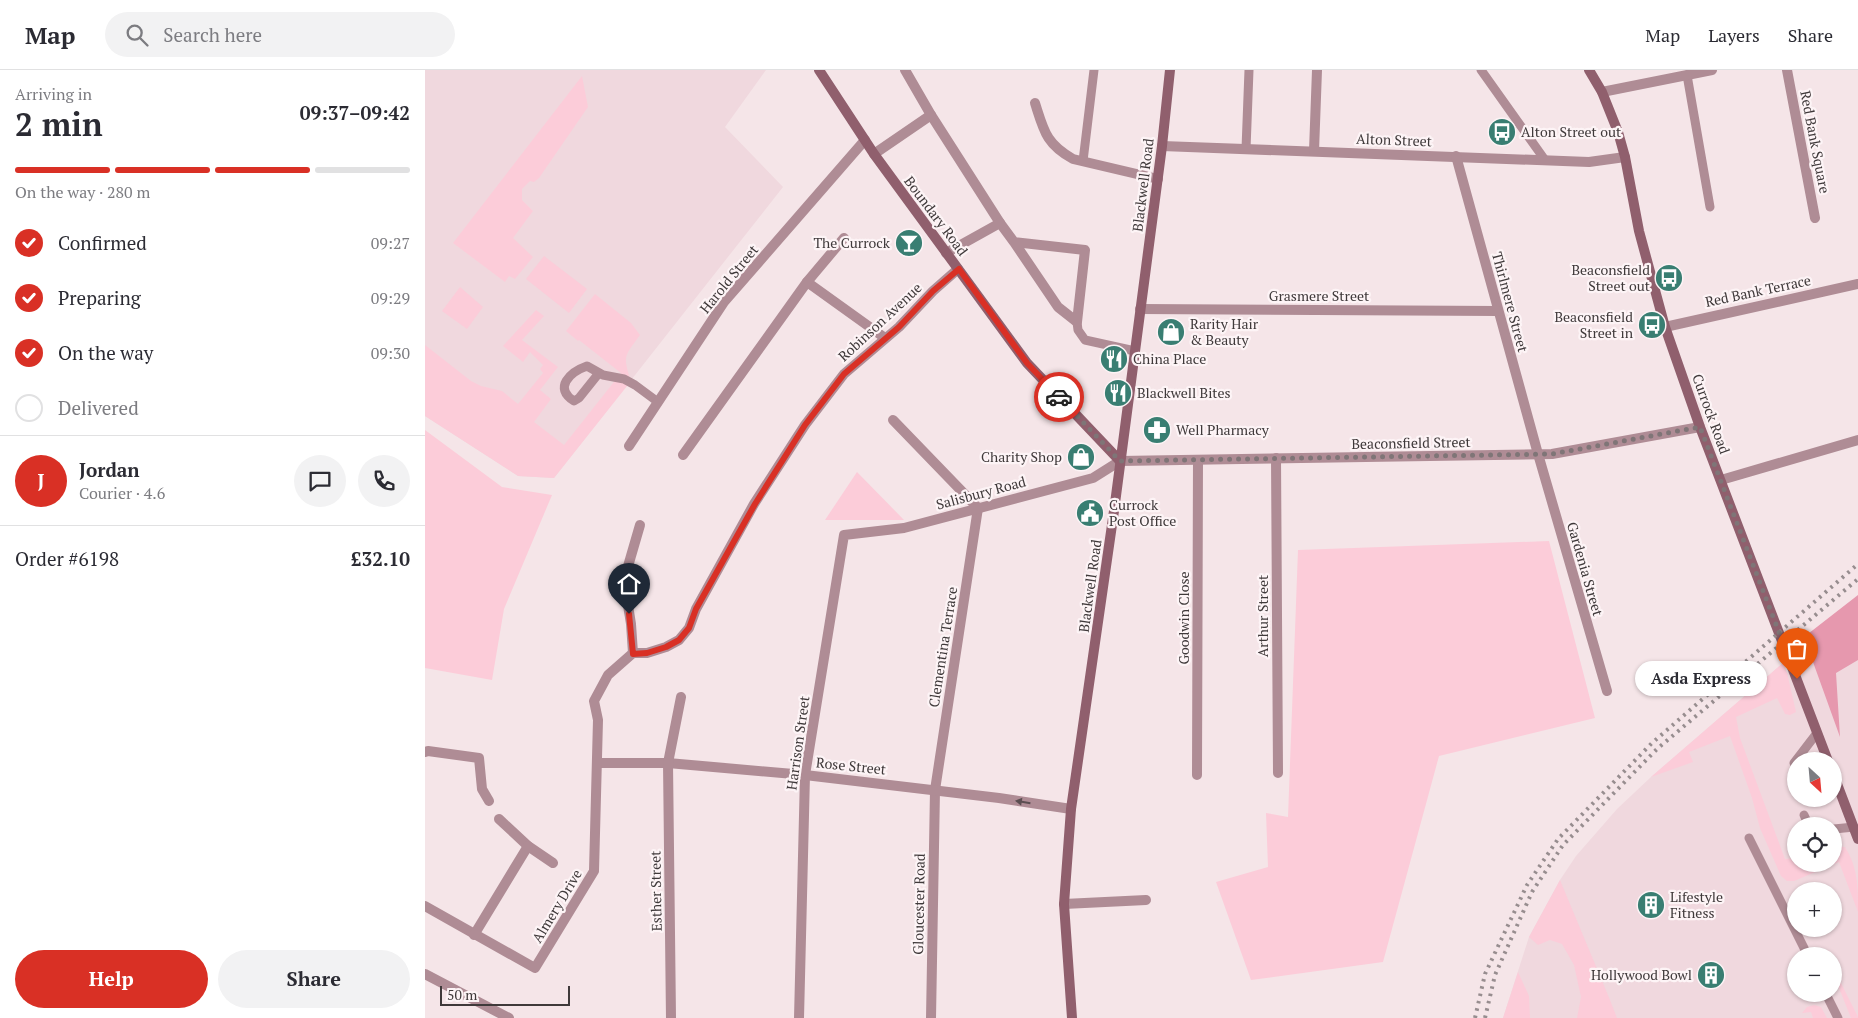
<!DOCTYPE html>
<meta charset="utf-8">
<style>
:root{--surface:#fff;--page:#f2f2f3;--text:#2b2b33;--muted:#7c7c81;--line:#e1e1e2;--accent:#d93025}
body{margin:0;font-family:"PT Serif",serif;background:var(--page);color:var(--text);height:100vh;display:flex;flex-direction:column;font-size:19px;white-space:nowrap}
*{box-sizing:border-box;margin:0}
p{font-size:16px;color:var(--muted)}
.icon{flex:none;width:28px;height:28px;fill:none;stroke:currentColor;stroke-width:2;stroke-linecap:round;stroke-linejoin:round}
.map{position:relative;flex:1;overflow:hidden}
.panel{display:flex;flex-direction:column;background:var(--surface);width:425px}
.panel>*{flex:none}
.needle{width:32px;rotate:154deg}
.controls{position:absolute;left:1362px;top:682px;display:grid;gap:10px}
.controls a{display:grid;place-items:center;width:55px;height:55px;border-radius:50%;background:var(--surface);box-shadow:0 1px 4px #0004;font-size:25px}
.scale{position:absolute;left:15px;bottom:12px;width:130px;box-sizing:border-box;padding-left:5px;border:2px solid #3f393a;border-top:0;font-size:14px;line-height:18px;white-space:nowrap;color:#3f393a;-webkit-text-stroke:4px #fdf4f6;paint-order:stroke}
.pin{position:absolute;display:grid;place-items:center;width:42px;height:42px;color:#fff;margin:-51px -21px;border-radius:50% 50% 50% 0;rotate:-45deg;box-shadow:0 0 5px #0007}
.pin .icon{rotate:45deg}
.courier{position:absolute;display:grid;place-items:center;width:50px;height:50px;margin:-25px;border:4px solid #d93025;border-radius:50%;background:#fff;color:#222;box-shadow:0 1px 6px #0007}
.bubble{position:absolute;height:35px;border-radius:18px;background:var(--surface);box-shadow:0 1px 4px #0004;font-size:16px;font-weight:700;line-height:35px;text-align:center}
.overview em{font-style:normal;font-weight:700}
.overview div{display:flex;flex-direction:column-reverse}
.overview{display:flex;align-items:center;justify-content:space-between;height:85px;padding:0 15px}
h1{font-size:32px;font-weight:700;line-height:38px}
.bar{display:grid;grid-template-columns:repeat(4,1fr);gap:8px 5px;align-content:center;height:60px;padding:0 15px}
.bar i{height:6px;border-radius:4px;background:var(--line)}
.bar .active{background:var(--accent)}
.bar p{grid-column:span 4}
.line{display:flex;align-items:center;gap:12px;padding:0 15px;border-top:1px solid var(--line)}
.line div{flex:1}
.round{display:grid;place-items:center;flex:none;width:52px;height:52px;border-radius:26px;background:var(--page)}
ol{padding:0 15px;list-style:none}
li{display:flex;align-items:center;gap:15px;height:55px}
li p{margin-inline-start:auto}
li .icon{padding:5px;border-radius:50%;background:var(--accent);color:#fff;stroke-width:4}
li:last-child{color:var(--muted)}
li i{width:28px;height:28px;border:2px solid var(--line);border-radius:50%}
.cta{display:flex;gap:10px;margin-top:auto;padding:10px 15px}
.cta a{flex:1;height:58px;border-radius:30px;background:var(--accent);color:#fff;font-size:20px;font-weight:700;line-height:58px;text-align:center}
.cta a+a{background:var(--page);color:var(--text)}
header{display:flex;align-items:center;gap:30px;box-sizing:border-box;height:70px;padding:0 25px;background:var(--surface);border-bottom:1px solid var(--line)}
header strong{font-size:24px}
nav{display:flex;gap:28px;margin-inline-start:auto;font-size:18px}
.search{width:350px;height:45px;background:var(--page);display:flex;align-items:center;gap:12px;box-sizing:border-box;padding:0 18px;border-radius:28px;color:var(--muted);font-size:19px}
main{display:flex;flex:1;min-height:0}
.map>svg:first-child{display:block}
</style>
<header>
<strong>Map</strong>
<div class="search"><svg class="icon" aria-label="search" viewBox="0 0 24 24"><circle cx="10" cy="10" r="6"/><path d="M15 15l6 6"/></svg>Search here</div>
<nav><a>Map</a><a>Layers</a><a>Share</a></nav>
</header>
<main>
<section class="panel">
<div class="overview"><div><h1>2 min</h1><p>Arriving in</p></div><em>09:37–09:42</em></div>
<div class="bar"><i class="active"></i><i class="active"></i><i class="active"></i><i></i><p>On the way · 280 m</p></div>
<ol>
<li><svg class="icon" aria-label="check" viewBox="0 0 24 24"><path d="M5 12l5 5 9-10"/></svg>Confirmed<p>09:27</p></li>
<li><svg class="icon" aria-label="check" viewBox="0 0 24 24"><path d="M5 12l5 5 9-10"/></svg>Preparing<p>09:29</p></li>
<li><svg class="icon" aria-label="check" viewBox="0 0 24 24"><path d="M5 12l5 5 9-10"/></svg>On the way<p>09:30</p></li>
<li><i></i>Delivered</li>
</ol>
<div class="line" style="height:90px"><b class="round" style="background:var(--accent);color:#fff">J</b><div><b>Jordan</b><p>Courier · 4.6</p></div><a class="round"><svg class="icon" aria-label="chat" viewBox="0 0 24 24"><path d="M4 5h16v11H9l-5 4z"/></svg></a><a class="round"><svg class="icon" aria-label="phone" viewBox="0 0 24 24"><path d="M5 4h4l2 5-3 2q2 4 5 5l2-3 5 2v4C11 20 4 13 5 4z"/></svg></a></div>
<div class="line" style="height:65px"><div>Order #6198</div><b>£32.10</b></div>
<div class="cta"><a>Help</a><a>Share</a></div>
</section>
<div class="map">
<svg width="1433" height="948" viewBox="0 0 1433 948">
<rect width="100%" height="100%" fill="#f5e5e8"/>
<g fill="#f0d8de" fill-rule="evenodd">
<path d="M0,0H341L300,57L358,117L129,408L93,406L0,346Z"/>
<path d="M1433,536V948H1078L1104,867L1135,810L1151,786L1192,739L1226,707L1358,593L1362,603L1384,593L1380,577L1389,576ZM1371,691H1409V729H1371ZM1371,756H1409V794H1371ZM1371,821H1409V859H1371ZM1371,886H1409V924H1371Z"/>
</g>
<g fill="#fcccd9">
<path d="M157,6L163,37L114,108L109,112L105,111L97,119V130L108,141L88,168L108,187L90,209L84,206L80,212L28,173Z"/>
<path d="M119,186L162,219L144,243L101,209Z"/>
<path d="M35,217L58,237L42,259L17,241Z"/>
<path d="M170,224L206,253L215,265C200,286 197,285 206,311L129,408L93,406L0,346V275L46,311L56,316L77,321L93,334L118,303L115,299L118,295L105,282L98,292L78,276L111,240L119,246L97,270L133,297L115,320L126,329L109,352L139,375L196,303L154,270L153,271L141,261Z"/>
<path d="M0,360L77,417L127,425L79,539L67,610L0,598Z"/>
<path d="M432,402L479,450H400Z"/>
<path d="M1124,471L1170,648L1014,686L958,892L826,910L791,812L843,797L841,743L863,747L873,480Z"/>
<path d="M1358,593L1362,603L1371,642L1365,645L1360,644L1352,628L1311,647L1315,668L1360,789L1371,788V794H1409V776L1420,777C1433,798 1433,816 1433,842L1414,792L1369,811H1362L1356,806L1335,758L1327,728L1305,666L1264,682L1268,692L1226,707Z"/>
<path d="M1135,810L1185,930L1192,948H1152L1156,927L1149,895L1137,874L1125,870L1113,875L1104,867Z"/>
<path d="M1093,902L1104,926L1105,948H1078Z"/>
<path d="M1415,911L1433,947V948H1426L1412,913Z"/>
<path d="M1389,935L1396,937L1402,948H1388L1386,942L1377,943L1382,937Z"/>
</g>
<path fill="#e698ae" d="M1433,525V590L1411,603L1415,667L1379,567Z"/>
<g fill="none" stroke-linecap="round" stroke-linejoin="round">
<g stroke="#af8c95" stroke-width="9">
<path d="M1056,0L1120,90"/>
<path d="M1262,5L1285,137"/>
<path d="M821,79L824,0"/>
<path d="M658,91L669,0"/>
<path d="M652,252L653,260L660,270L710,281"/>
<path d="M174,303L154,328L149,331C128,318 145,302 162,296L178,305L199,309L210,315L233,332"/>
<path d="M1369,693L1392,663"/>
<path d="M1379,745L1384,756"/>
<path d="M1409,759L1429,757"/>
<path d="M1324,768L1383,886"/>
<path d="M1401,924L1413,948"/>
</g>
<g stroke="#af8c95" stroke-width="10">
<path d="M480,0L506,45L575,153"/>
<path d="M1362,0L1390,148"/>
<path d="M1177,22L1287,0"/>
<path d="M610,33C619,61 621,74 648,89L733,109"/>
<path d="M737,76L1164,92L1200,87"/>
<path d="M889,81L892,0"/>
<path d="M449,84L506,45"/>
<path d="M1031,86L1113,384L1182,621"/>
<path d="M521,183L575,153L589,172L660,180L652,252L633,237L589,172"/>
<path d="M382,212L460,268"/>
<path d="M715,239L1073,241"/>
<path d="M1240,257L1433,214"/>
<path d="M468,350L553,438L510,720L506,948"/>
<path d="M204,376L299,232L440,70"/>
<path d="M258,385L382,212L419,168"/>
<path d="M851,388L853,703"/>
<path d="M1296,410L1433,370"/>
<path d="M208,583H222L241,577L254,570L264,558L271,539L329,434L380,355L419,304L474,257L508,221L533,199"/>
<path d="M208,583L206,554L199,510L215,455"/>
<path d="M0,682L3,681L54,688L57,719L64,731"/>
<path d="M172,693H243L380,705L574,728L646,739"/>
<path d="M772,705L773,390"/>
<path d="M74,749L103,776L128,793"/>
<path d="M639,834L721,830"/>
<path d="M0,836L110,898L169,801L173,650L169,631L183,605L208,583"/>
<path d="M49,865L103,776"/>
<path d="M0,904L84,948"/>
<path d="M246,948L243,693L256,627"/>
<path d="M374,948L380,705L419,465L479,458L668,408L695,391L1127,384L1275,357"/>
</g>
<g stroke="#905f6d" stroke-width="10">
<path d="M394,0L449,84L602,293L695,391"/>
<path d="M1164,0L1177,22L1193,62L1200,87L1214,161L1240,257L1275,357L1403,691"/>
<path d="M1409,706L1433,769"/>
<path d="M647,948L639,834L646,739L689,441L737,76L745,0"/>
</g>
<g stroke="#978d8f" stroke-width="4" stroke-dasharray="2.5 5" stroke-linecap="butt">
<path d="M1050,948L1060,904L1102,815L1133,769L1227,673L1433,494"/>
<path d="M1060,948L1070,905L1107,822L1138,775L1232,679L1433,509"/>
</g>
</g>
<defs><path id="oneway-solid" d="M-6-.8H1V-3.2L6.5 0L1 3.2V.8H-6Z" transform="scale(1.25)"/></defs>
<use fill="#5b4e51" href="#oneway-solid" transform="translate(598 732) rotate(-171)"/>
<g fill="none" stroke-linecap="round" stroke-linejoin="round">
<path stroke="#7f7577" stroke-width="5" stroke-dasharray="0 9" d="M634,327L695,391L1127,384L1275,357L1372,609"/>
<path stroke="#d93025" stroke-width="6" d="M204,544L208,584L222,583L241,577L254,570L264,558L271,539L330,434L380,355L419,304L474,257L508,221L534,199L602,293L634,327"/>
</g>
<defs>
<symbol id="bus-disc" viewBox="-11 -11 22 22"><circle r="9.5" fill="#397e72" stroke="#fdf4f6"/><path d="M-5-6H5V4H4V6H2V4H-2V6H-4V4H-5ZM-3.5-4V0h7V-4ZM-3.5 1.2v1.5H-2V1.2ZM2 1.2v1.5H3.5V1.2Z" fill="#fff"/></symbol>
<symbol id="bar-disc" viewBox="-11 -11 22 22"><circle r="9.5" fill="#397e72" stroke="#fdf4f6"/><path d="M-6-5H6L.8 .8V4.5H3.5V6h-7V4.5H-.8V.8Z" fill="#fff"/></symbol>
<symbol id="shop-disc" viewBox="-11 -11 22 22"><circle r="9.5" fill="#397e72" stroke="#fdf4f6"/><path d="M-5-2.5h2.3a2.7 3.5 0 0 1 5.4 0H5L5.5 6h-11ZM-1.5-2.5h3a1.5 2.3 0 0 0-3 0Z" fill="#fff"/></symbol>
<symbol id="restaurant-disc" viewBox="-11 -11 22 22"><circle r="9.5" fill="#397e72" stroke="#fdf4f6"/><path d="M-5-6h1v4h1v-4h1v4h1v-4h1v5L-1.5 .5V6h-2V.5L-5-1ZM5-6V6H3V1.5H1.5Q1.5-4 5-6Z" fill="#fff"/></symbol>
<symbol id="pharmacy-disc" viewBox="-11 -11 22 22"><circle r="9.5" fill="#397e72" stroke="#fdf4f6"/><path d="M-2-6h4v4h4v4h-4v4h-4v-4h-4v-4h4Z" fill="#fff"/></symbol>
<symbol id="civic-disc" viewBox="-11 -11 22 22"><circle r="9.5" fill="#397e72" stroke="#fdf4f6"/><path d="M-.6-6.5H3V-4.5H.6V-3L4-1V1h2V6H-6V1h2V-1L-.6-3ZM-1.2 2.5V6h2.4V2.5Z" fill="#fff"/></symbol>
<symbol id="building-disc" viewBox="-11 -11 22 22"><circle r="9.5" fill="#397e72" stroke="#fdf4f6"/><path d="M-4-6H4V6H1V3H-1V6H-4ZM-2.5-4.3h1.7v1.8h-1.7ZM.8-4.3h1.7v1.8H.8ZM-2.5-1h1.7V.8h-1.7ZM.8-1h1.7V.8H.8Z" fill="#fff"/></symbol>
</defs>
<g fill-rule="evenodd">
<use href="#bus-disc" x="1061" y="46" width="32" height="32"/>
<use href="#bar-disc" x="468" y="157" width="32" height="32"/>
<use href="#bus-disc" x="1228" y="192" width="32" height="32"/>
<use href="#bus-disc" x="1211" y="239" width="32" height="32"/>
<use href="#shop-disc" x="730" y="246" width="32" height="32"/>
<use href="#restaurant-disc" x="673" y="273" width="32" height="32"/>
<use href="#restaurant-disc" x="677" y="307" width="32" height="32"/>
<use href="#pharmacy-disc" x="716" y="344" width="32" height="32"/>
<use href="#shop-disc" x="640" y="371" width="32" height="32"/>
<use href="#civic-disc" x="649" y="427" width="32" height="32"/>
<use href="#building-disc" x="1210" y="819" width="32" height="32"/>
<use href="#building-disc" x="1270" y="889" width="32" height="32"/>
</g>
<g text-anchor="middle" stroke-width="4.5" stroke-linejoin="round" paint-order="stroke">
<g font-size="14" fill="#3f393a" stroke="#fdf4f6" text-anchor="start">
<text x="1096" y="67">Alton Street out</text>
<text x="465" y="178" text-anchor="end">The Currock</text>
<text x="1225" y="205" text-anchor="end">Beaconsfield<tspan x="1225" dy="16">Street out</tspan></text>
<text x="1208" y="252" text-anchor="end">Beaconsfield<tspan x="1208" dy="16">Street in</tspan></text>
<text x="765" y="259">Rarity Hair<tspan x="765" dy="16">&amp; Beauty</tspan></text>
<text x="708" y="294">China Place</text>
<text x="712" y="328">Blackwell Bites</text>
<text x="751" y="365">Well Pharmacy</text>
<text x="637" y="392" text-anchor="end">Charity Shop</text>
<text x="684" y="440">Currock<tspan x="684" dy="16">Post Office</tspan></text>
<text x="1245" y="832">Lifestyle<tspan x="1245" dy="16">Fitness</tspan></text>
<text x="1267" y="910" text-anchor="end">Hollywood Bowl</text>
</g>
<g font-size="14" fill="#3f393a" stroke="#fdf4f6">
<text transform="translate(969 70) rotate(2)" y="5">Alton Street</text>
<text transform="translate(1390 72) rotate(79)" y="5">Red Bank Square</text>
<text transform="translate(718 115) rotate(-83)" y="5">Blackwell Road</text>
<text transform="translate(511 146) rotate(53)" y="5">Boundary Road</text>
<text transform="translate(304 209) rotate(-51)" y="5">Harold Street</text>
<text transform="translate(1333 221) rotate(-12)" y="5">Red Bank Terrace</text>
<text x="894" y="231">Grasmere Street</text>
<text transform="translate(1085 232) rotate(75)" y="5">Thirlmere Street</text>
<text transform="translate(455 252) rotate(-43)" y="5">Robinson Avenue</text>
<text transform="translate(1286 344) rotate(70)" y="5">Currock Road</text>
<text transform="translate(986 373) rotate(-1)" y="5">Beaconsfield Street</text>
<text transform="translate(556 423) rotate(-15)" y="5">Salisbury Road</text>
<text transform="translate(1160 499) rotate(74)" y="5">Gardenia Street</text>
<text transform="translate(665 516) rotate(-82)" y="5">Blackwell Road</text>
<text transform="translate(838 546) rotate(-90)" y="5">Arthur Street</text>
<text transform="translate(759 548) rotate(-90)" y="5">Goodwin Close</text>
<text transform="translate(518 577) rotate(-81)" y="5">Clementina Terrace</text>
<text transform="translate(373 673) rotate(-82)" y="5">Harrison Street</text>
<text transform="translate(426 696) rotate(6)" y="5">Rose Street</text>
<text transform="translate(231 821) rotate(-91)" y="5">Esther Street</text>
<text transform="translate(494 834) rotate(-89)" y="5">Gloucester Road</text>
<text transform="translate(132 836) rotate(-59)" y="5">Almery Drive</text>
</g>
</g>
</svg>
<div class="controls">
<a><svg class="needle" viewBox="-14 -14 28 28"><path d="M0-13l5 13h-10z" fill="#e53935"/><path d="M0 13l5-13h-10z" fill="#7c7c81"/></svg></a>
<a><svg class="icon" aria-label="locate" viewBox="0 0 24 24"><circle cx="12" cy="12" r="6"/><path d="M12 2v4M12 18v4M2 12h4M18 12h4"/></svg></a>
<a>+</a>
<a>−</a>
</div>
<div class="scale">50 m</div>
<div class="pin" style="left:1372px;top:609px;background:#ea580c"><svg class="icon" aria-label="bag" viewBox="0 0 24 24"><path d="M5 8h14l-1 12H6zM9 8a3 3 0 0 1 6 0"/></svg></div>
<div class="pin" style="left:204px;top:544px;background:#1f2937"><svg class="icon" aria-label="home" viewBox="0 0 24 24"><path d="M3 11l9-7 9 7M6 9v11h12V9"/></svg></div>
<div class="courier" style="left:634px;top:327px"><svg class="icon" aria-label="car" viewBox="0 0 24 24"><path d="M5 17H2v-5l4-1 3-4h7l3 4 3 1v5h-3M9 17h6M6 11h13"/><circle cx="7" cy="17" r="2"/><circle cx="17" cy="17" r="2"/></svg></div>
<div class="bubble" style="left:1210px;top:591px;width:132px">Asda Express</div>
</div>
</main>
